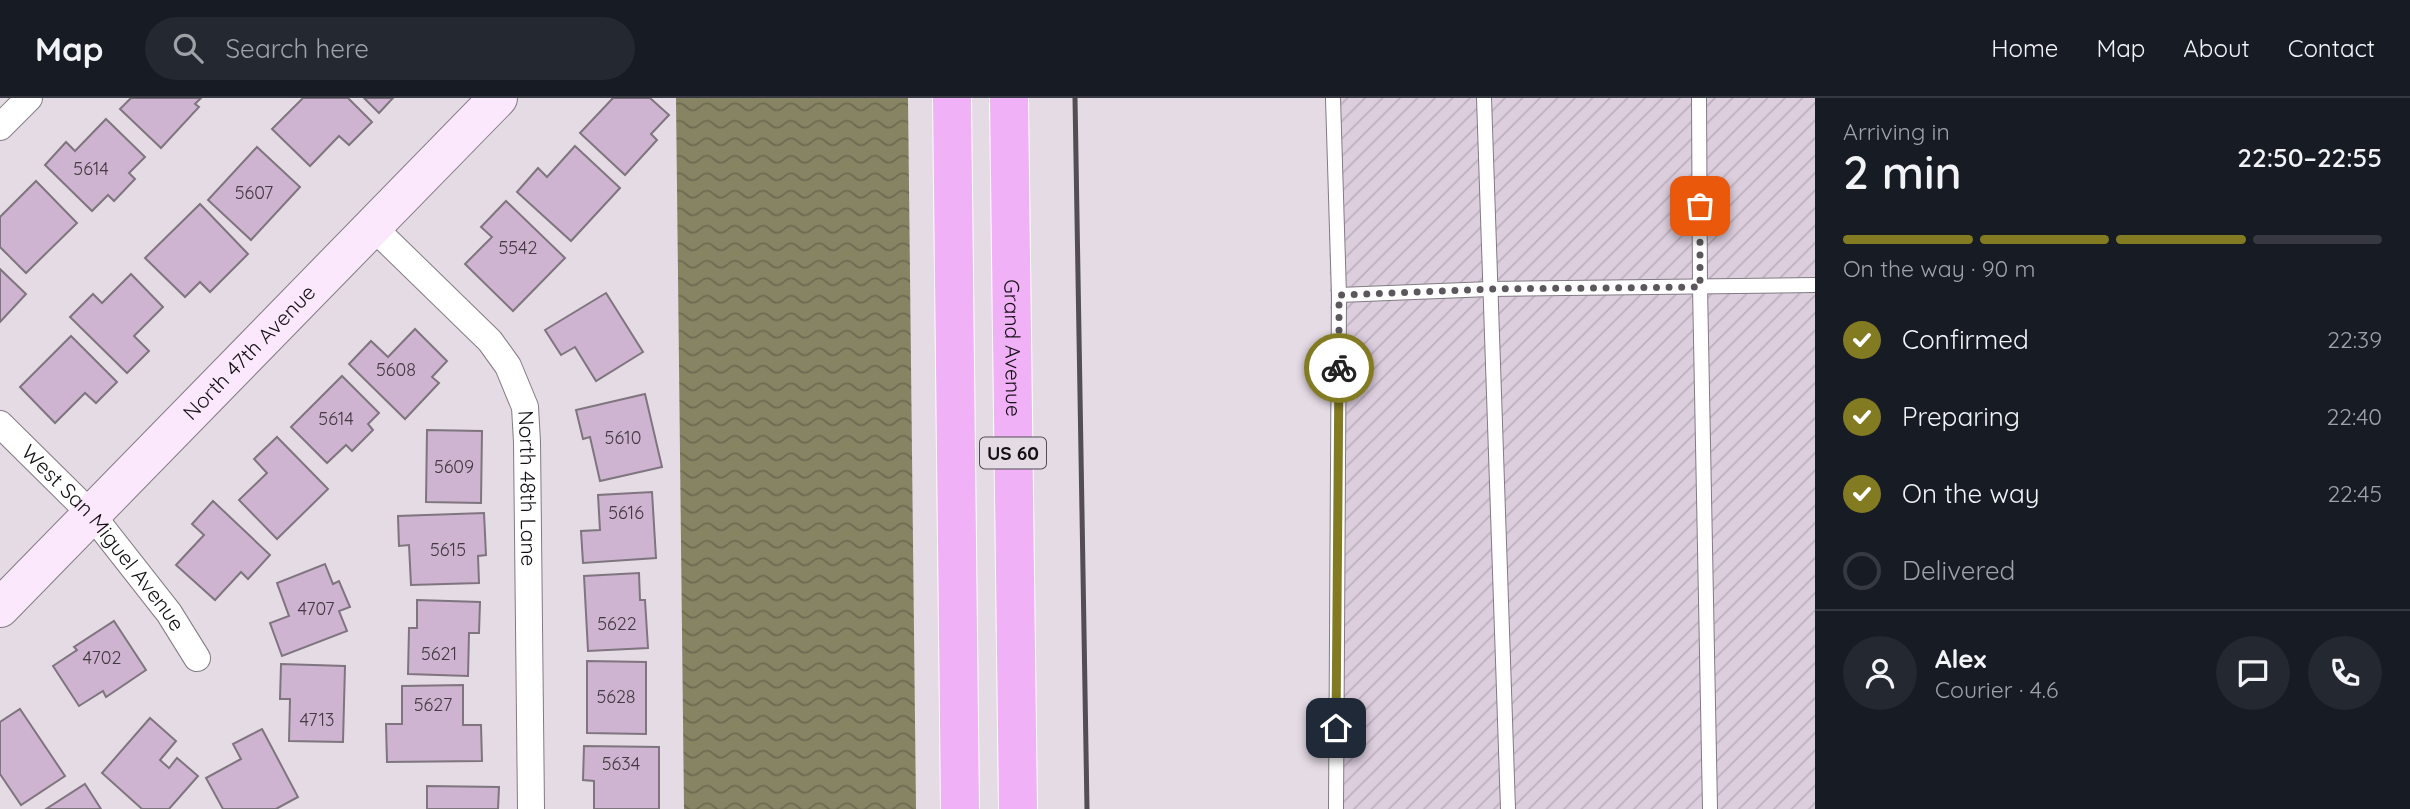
<!DOCTYPE html>
<meta charset="utf-8">
<style>
:root{--surface:#171b24;--page:#242831;--text:#f1f3f6;--muted:#9ea1a6;--line:#363941;--accent:#837b21}
body{margin:0;font-family:Quicksand,sans-serif;background:var(--page);color:var(--text);height:100vh;display:flex;flex-direction:column;font-size:26px;white-space:nowrap}
*{box-sizing:border-box;margin:0}
p{font-size:23px;color:var(--muted)}
.icon{flex:none;width:38px;height:38px;fill:none;stroke:currentColor;stroke-width:2;stroke-linecap:round;stroke-linejoin:round}
.map{position:relative;flex:1;overflow:hidden}
.drawer{display:flex;flex-direction:column;background:var(--surface);width:595px}
.drawer>*{flex:none}
.pin{position:absolute;display:grid;place-items:center;width:60px;height:60px;color:#fff;margin:-30px;border-radius:14px;box-shadow:0 4px 10px #0006}
.courier{position:absolute;display:grid;place-items:center;width:70px;height:70px;margin:-35px;border:5px solid #837b21;border-radius:50%;background:#fff;color:#222;box-shadow:0 2px 9px #0007}
.head em{font-style:normal;font-weight:600}
.head div{display:flex;flex-direction:column-reverse}
.head{display:flex;align-items:center;justify-content:space-between;height:119px;padding:0 28px}
h1{font-size:46px;font-weight:600;line-height:52px}
.bar{display:grid;grid-template-columns:repeat(4,1fr);gap:10px 7px;align-content:center;height:84px;padding:0 28px}
.bar i{height:9px;border-radius:5px;background:var(--line)}
.bar .on{background:var(--accent)}
.bar p{grid-column:span 4}
.line{display:flex;align-items:center;gap:18px;padding:0 28px;border-top:2px solid var(--line)}
.line div{flex:1}
.round{display:grid;place-items:center;flex:none;width:74px;height:74px;border-radius:37px;background:var(--page)}
ol{padding:0 28px;list-style:none}
li{display:flex;align-items:center;gap:21px;height:77px}
li p{margin-inline-start:auto}
li .icon{padding:7px;border-radius:50%;background:var(--accent);color:#fff;stroke-width:4}
li:last-child{color:var(--muted)}
li i{width:38px;height:38px;border:4px solid var(--line);border-radius:50%}
header{display:flex;align-items:center;gap:42px;box-sizing:border-box;height:98px;padding:0 35px;background:var(--surface);border-bottom:2px solid var(--line)}
header strong{font-size:33px}
nav{display:flex;gap:38px;margin-inline-start:auto;font-size:24px}
.search{width:490px;height:63px;background:var(--page);display:flex;align-items:center;gap:18px;box-sizing:border-box;padding:0 24px;border-radius:38px;color:var(--muted);font-size:26px}
main{display:flex;flex:1;min-height:0}
.map>svg:first-child{display:block}
</style>
<header>
<strong>Map</strong>
<div class="search"><svg class="icon" aria-label="search" viewBox="0 0 24 24"><circle cx="10" cy="10" r="6"/><path d="M15 15l6 6"/></svg>Search here</div>
<nav><a>Home</a><a>Map</a><a>About</a><a>Contact</a></nav>
</header>
<main>
<div class="map">
<svg width="1815" height="711" viewBox="0 0 1815 711">
<defs>
<pattern id="industrial-furrows" width="10" height="10" patternUnits="userSpaceOnUse" patternTransform="scale(1.75)"><rect width="10" height="10" fill="#ddcede"/><path d="M-1 1l2-2M0 10L10 0M9 11l2-2" fill="none" stroke="#bdb0be"/></pattern>
<pattern id="water-waves" width="16" height="10" patternUnits="userSpaceOnUse" patternTransform="scale(1.75)"><rect width="16" height="10" fill="#878464"/><path d="M0 5q4-4 8 0t8 0" fill="none" stroke="#6d6b51"/></pattern>
</defs>
<rect width="100%" height="100%" fill="#e5dbe5"/>
<path fill="url(#industrial-furrows)" d="M1327,0H1815V711H1338Z"/>
<path fill="url(#water-waves)" d="M676,0H908L916,711H684Z"/>
<g fill="#ceb4d0" stroke="#7e757e" stroke-width="2">
<path d="M131,0H201L195,6L199,9L161,50L120,11Z"/>
<path d="M303,0H348L372,24L349,47L339,38L310,68L272,31Z"/>
<path d="M364,0H393L379,15Z"/>
<path d="M613,0H650L669,17L651,36L657,42L625,77L580,35Z"/>
<path d="M106,21L145,59L129,75L135,81L114,103L108,97L92,113L45,67L66,44L75,53Z"/>
<path d="M575,48L620,90L571,143L517,94L538,70L547,79Z"/>
<path d="M257,49L300,89L251,142L208,102Z"/>
<path d="M36,83L77,125L26,175L0,149V119Z"/>
<path d="M506,103L565,160L513,213L465,166L492,139L481,129Z"/>
<path d="M200,106L248,156L210,194L200,184L185,199L145,160Z"/>
<path d="M0,171L26,196L0,224Z"/>
<path d="M131,176L163,209L134,238L149,253L127,275L70,219L93,196L102,205Z"/>
<path d="M606,195L643,254L596,283L575,249L561,257L545,232Z"/>
<path d="M415,231L447,263L432,279L439,285L405,321L349,266L371,243L388,259Z"/>
<path d="M71,238L117,284L96,305L85,295L55,325L20,289Z"/>
<path d="M342,278L379,315L368,326L373,332L352,353L346,347L327,365L291,329Z"/>
<path d="M645,296L662,369L600,383L590,339L583,341L576,312Z"/>
<path d="M427,332L482,333L481,405L426,404Z"/>
<path d="M277,339L328,391L277,441L239,402L267,375L254,361Z"/>
<path d="M652,394L656,460L583,465L581,433L600,432L598,397Z"/>
<path d="M213,403L270,457L248,481L241,474L215,502L176,467L204,437L192,426Z"/>
<path d="M484,415L486,457L478,458L479,485L411,487L409,447L399,448L398,418Z"/>
<path d="M325,466L333,486L339,483L350,509L339,513L347,533L282,558L270,525L289,518L277,485Z"/>
<path d="M639,475L640,502H645L648,550L588,553L584,478Z"/>
<path d="M417,502L480,504L479,535H469L468,578L408,576L409,530H417Z"/>
<path d="M114,523L146,572L106,599L103,593L79,608L53,568L77,552L74,549Z"/>
<path d="M587,563L646,564V636L587,635Z"/>
<path d="M281,566L345,568L343,644L289,643L290,601H280Z"/>
<path d="M463,587V627H481L482,663L387,664L386,626H402V588Z"/>
<path d="M20,611L65,678L21,707L0,676V624Z"/>
<path d="M150,620L176,643L160,662L169,670L177,660L198,678L169,711H142L102,675Z"/>
<path d="M262,631L298,699L276,711H223L206,680L241,661L233,646Z"/>
<path d="M584,648L659,649V711H594V683L583,682Z"/>
<path d="M85,686L101,711H46Z"/>
<path d="M427,688L499,689L498,711H427Z"/>
</g>
<g fill="none" stroke-linecap="round" stroke-linejoin="round">
<defs>
<g id="lane">
<path d="M1333,0L1339,197L1336,711"/>
<path d="M1484,0L1508,711"/>
<path d="M1699,0L1700,189L1710,711"/>
<path d="M1339,197L1490,191L1815,187"/>
</g>
<g id="street">
<path d="M0,29L29,0"/>
<path id="s1" d="M373,129L490,243L508,268L525,309L527,344L531,711"/>
<path id="s2" d="M0,326L92,417L169,515L197,560"/>
</g>
<g id="secondary">
<path id="s3" d="M0,510L498,0"/>
</g>
<g id="highway">
<path d="M952,0L960,711"/>
<path id="s4" d="M1009,0L1018,711"/>
</g>
</defs>
<use href="#lane" stroke="#837b84" stroke-width="16"/>
<use href="#street" stroke="#837b84" stroke-width="28"/>
<use href="#secondary" stroke="#837b84" stroke-width="40"/>
<use href="#highway" stroke="#fff" stroke-width="40"/>
<use href="#lane" stroke="#fff" stroke-width="14"/>
<use href="#street" stroke="#fff" stroke-width="26"/>
<use href="#secondary" stroke="#fbe8fc" stroke-width="38"/>
<use href="#highway" stroke="#f1b1f6" stroke-width="38"/>
<path stroke="#534e53" stroke-width="5" d="M1075,0L1087,711"/>
</g>
<g fill="none" stroke-linecap="round" stroke-linejoin="round">
<path stroke="#5c575c" stroke-width="7" stroke-dasharray="0 12.6" d="M1339,270V197L1490,191L1700,189V108"/>
<path stroke="#837b21" stroke-width="9" d="M1336,630L1339,270"/>
</g>
<g text-anchor="middle" stroke-width="5" stroke-linejoin="round" paint-order="stroke">
<g font-size="18" fill="#423942">
<text x="91" y="77">5614</text>
<text x="254" y="101">5607</text>
<text x="518" y="156">5542</text>
<text x="396" y="278">5608</text>
<text x="336" y="327">5614</text>
<text x="623" y="346">5610</text>
<text x="454" y="375">5609</text>
<text x="626" y="421">5616</text>
<text x="448" y="458">5615</text>
<text x="316" y="517">4707</text>
<text x="617" y="532">5622</text>
<text x="439" y="562">5621</text>
<text x="102" y="566">4702</text>
<text x="616" y="605">5628</text>
<text x="433" y="613">5627</text>
<text x="317" y="628">4713</text>
<text x="621" y="672">5634</text>
</g>
<rect fill="#e5dbe5" stroke="#524d52" stroke-width="2" x="980" y="339.5" width="66" height="31" rx="5"/>
<g font-size="19" font-weight="bold" fill="#131013">
<text x="1013" y="362">US 60</text>
</g>
<g font-size="21" fill="#131013" stroke="#e5dbe5">
<text dy="7" stroke="none"><textPath href="#s4" startOffset="250">Grand Avenue</textPath></text>
<text dy="7" stroke="none"><textPath href="#s3" startOffset="357">North 47th Avenue</textPath></text>
<text dy="7" stroke="none"><textPath href="#s1" startOffset="320">North 48th Lane</textPath></text>
<text dy="7" stroke="none"><textPath href="#s2" startOffset="154">West San Miguel Avenue</textPath></text>
</g>
</g>
</svg>
<div class="pin" style="left:1700px;top:108px;background:#ea580c"><svg class="icon" aria-label="bag" viewBox="0 0 24 24"><path d="M5 8h14l-1 12H6zM9 8a3 3 0 0 1 6 0"/></svg></div>
<div class="pin" style="left:1336px;top:630px;background:#1f2937"><svg class="icon" aria-label="home" viewBox="0 0 24 24"><path d="M3 11l9-7 9 7M6 9v11h12V9"/></svg></div>
<div class="courier" style="left:1339px;top:270px"><svg class="icon" aria-label="bike" viewBox="0 0 24 24"><circle cx="6" cy="16" r="4"/><circle cx="18" cy="16" r="4"/><path d="M6 16l4-8h5l3 8M10 8l3 8H6M13 5h3"/></svg></div>
</div>
<section class="drawer">
<div class="head"><div><h1>2 min</h1><p>Arriving in</p></div><em>22:50–22:55</em></div>
<div class="bar"><i class="on"></i><i class="on"></i><i class="on"></i><i></i><p>On the way · 90 m</p></div>
<ol>
<li><svg class="icon" aria-label="check" viewBox="0 0 24 24"><path d="M5 12l5 5 9-10"/></svg>Confirmed<p>22:39</p></li>
<li><svg class="icon" aria-label="check" viewBox="0 0 24 24"><path d="M5 12l5 5 9-10"/></svg>Preparing<p>22:40</p></li>
<li><svg class="icon" aria-label="check" viewBox="0 0 24 24"><path d="M5 12l5 5 9-10"/></svg>On the way<p>22:45</p></li>
<li><i></i>Delivered</li>
</ol>
<div class="line" style="height:126px"><a class="round"><svg class="icon" aria-label="person" viewBox="0 0 24 24"><circle cx="12" cy="8" r="4"/><path d="M4 21q1-7 8-7t8 7"/></svg></a><div><b>Alex</b><p>Courier · 4.6</p></div><a class="round"><svg class="icon" aria-label="chat" viewBox="0 0 24 24"><path d="M4 5h16v11H9l-5 4z"/></svg></a><a class="round"><svg class="icon" aria-label="phone" viewBox="0 0 24 24"><path d="M5 4h4l2 5-3 2q2 4 5 5l2-3 5 2v4C11 20 4 13 5 4z"/></svg></a></div>
</section>
</main>
